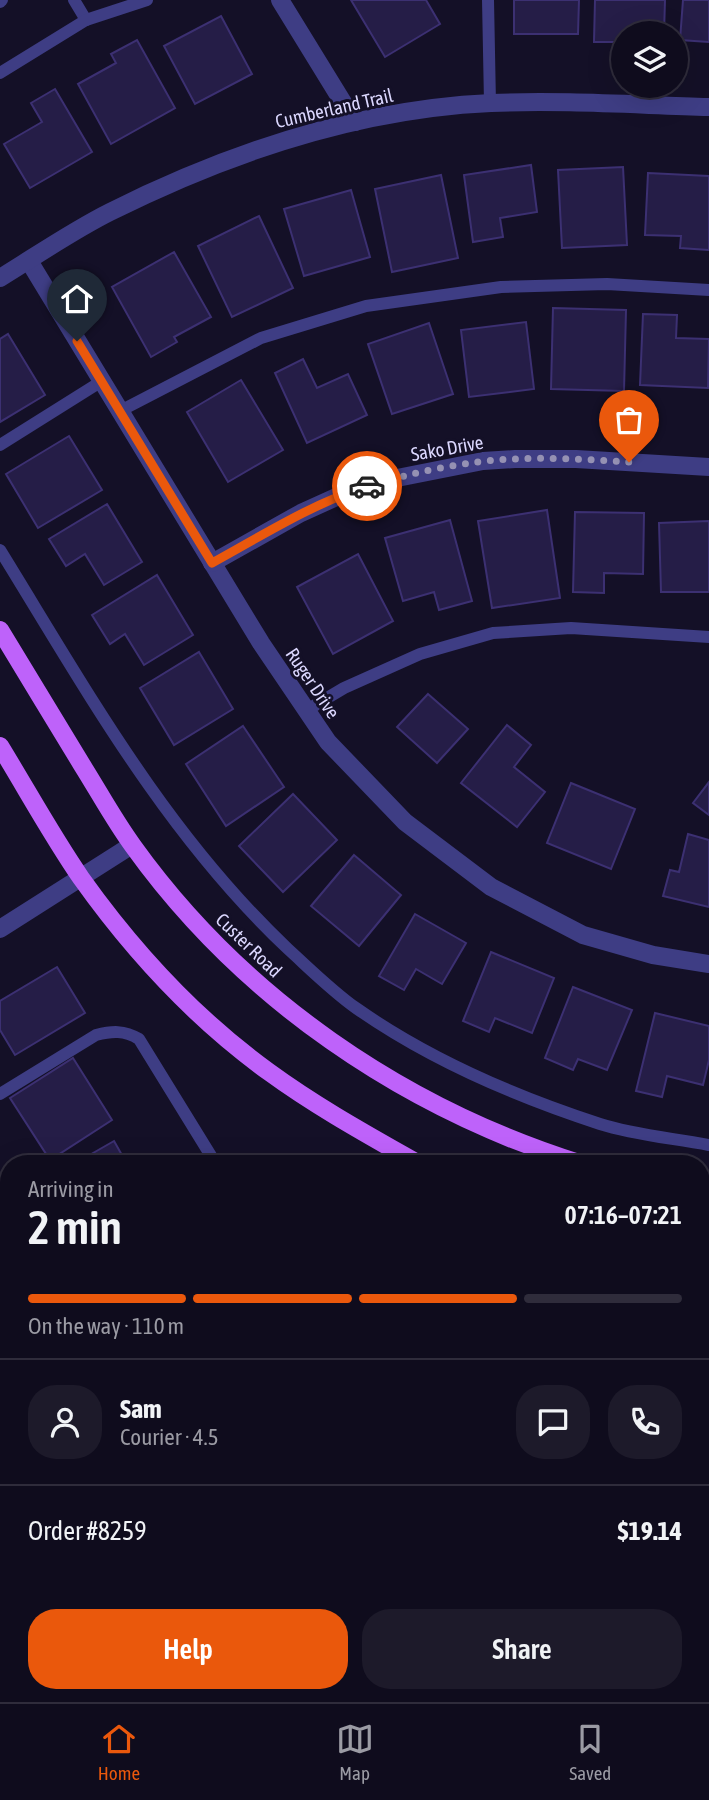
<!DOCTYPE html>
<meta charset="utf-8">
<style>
:root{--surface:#0f0c1d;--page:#1d1a2a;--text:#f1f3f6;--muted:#9b9ba4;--line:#2f2c3b;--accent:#ea580c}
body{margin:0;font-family:"Asap Condensed",sans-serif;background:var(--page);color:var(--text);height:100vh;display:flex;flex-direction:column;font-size:26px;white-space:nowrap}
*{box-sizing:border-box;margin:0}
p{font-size:23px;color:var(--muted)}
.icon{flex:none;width:38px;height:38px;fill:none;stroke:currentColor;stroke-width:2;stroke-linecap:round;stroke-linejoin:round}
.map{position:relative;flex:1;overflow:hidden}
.panel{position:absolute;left:0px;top:1155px;width:710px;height:548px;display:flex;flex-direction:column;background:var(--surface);border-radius:28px 28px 0 0;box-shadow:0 7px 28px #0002,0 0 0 2px var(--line)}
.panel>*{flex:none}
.controls{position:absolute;left:611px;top:21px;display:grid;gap:14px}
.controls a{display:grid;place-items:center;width:77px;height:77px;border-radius:50%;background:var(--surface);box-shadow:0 7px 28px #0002,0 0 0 2px var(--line);font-size:35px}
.pin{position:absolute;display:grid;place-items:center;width:60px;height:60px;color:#fff;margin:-72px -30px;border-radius:50% 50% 50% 0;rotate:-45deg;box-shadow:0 0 7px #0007}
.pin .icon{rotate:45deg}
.courier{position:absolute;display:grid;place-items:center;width:70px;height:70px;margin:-35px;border:5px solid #ea580c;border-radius:50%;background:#fff;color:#222;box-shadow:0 2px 9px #0007}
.headline em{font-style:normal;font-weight:600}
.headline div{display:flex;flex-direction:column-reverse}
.headline{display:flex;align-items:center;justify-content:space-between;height:119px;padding:0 28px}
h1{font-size:46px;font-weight:600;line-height:52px}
.bar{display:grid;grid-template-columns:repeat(4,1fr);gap:10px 7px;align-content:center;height:84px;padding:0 28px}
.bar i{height:9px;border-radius:5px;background:var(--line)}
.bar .selected{background:var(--accent)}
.bar p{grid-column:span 4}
.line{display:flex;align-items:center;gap:18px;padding:0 28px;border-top:2px solid var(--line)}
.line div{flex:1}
.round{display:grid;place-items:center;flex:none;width:74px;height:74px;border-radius:28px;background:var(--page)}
.primary-button{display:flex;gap:14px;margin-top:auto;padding:14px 28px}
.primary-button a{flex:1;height:80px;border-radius:28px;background:var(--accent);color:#fff;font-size:28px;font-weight:600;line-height:80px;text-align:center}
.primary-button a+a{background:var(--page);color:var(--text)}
.tabs{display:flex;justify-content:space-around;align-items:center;height:98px;border-top:2px solid var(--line);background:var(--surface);font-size:19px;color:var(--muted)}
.tabs a{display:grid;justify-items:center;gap:4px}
.tabs .selected{color:var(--accent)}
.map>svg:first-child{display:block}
</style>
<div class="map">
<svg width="709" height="1702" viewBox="0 0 709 1702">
<rect width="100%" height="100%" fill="#141027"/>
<g fill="#251d47" stroke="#3c3072" stroke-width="2">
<path d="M351,0H426L440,24L385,57Z"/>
<path d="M514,0H579L578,34H514Z"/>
<path d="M595,0H665L664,33H623V42H594Z"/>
<path d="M683,0H709V42L680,40Z"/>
<path d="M221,16L252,74L195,104L164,46Z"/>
<path d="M137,40L175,108L111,144L78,84L116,63L111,54Z"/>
<path d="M55,89L92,152L30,188L4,144L42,122L31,103Z"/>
<path d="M531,165L537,212L500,218L503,237L473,242L464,175Z"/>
<path d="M623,167L627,245L562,248L558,170Z"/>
<path d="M648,173L709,176V250L680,248L681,236L645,235Z"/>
<path d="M441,175L458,258L392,272L375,189Z"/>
<path d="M351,190L370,257L304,276L284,209Z"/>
<path d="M259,216L293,288L232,317L198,246Z"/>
<path d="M174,252L211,317L174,337L177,342L151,357L112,287Z"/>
<path d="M553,308L626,310L624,391L551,389Z"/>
<path d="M643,314L677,315L676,338L709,339L708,388L640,385Z"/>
<path d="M526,322L534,389L469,397L461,330Z"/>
<path d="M429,323L453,394L392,414L368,344Z"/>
<path d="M8,334L45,395L0,422V339Z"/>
<path d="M303,359L317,388L348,374L367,415L307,443L275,373Z"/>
<path d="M241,380L283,450L228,482L187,412Z"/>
<path d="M69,436L102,490L38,528L6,474Z"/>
<path d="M107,504L142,562L104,585L85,554L66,566L49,539Z"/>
<path d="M547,510L560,598L492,608L478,521Z"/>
<path d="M575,512L644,513L643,574L604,573V593L573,592Z"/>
<path d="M450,520L472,601L439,610L434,592L403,601L385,538Z"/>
<path d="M709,521V592H661L659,523Z"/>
<path d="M358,554L393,621L333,654L297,587Z"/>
<path d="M157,575L193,635L144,665L125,634L110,644L92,615Z"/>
<path d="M199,652L233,709L174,745L140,688Z"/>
<path d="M428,694L468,729L437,763L397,727Z"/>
<path d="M507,725L531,745L514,767L545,792L517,827L461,783Z"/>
<path d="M243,726L284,787L226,826L186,764Z"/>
<path d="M709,782V815L693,803Z"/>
<path d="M571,783L635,809L611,869L547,843Z"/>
<path d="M293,794L337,840L283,892L239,846Z"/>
<path d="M688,834L709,840V907L663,896L670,870L679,872Z"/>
<path d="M354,855L401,895L359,946L311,906Z"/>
<path d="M415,914L466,943L442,984L416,969L404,990L379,976Z"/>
<path d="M491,952L554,978L532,1033L495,1018L489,1032L463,1021Z"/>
<path d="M57,967L85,1013L15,1055L0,1030V1001Z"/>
<path d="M573,987L632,1010L607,1070L578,1059L573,1070L545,1058Z"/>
<path d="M655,1013L709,1026V1060L703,1085L667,1076L662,1097L636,1091Z"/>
<path d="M73,1058L112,1120L50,1160L10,1098Z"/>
<path d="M114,1141L127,1164H74Z"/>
<path d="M0,1497L9,1514V1530L0,1534Z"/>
<path d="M704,1503L709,1511V1562L702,1567V1505Z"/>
<path d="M0,1546L9,1563V1588L0,1593Z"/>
<path d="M9,1626V1670L0,1676V1631Z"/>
<path d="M65,1694H109L114,1702H52Z"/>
<path d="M365,1694H444L448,1702H357L355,1700Z"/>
<path d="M465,1694H532L518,1702H469Z"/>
</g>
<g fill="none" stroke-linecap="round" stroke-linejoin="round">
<g stroke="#3e3d84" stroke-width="12">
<path d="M74,0L86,20"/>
<path d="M488,0L490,103"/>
<path d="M0,2L2,0"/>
<path d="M0,73L86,20L147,0"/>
<path d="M120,411L261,338L366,306L501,287L607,284L709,290"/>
<path d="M0,445L102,381"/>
<path d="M0,550C87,691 166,834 288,949C310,969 332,991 356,1008C430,1060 514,1096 600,1124C634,1135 673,1138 709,1145"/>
<path d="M307,710L344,688L420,654L493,633L571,628L709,637"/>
<path d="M0,1094L96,1035C112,1031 124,1030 139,1039L216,1164"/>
<path d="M702,1323L709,1320"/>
<path d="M702,1456L709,1452"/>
<path d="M286,1702L300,1694"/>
</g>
<g stroke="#3e3d84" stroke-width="18">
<path d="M280,0L355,122"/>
<path d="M29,261L261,643L328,742L405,822L491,887L583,935L653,955L709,964"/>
<path d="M212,563L301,513L343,494L387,480L483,461L515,459H576L709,467"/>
<path d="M0,1338L9,1361"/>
<path d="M702,1677H709"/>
<path d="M193,1694L198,1702"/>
<path d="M635,1702L652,1694"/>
</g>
<g stroke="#3e3d84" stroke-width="18">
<path d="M0,278C36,256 72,231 110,212C228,153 357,109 491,103C563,100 636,105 709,107"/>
<path d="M0,929L132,845"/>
</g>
<g stroke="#be62fa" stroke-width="18">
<path d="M0,630C27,675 55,720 82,765C99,792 114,820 133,846C242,998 403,1108 582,1164"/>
<path d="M0,746C27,790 52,836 81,878C133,951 197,1020 269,1072C317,1107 368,1135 419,1164"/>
<path d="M702,1187L709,1188"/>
<path d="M702,1247L709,1248"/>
</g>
</g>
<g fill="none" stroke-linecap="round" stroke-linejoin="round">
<path stroke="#9591b3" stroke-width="7" stroke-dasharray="0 12.6" d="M367,486C411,473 470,460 516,459C553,457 592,460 629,462"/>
<path stroke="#ea580c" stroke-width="9" d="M77,341L212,563C263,535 312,504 367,486"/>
</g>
<g text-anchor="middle" stroke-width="6" stroke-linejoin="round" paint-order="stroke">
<g font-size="19" fill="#dbd7fe" stroke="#141027">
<text transform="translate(334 108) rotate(-13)" y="7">Cumberland Trail</text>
<text transform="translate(447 448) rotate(-10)" y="7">Sako Drive</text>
<text transform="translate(313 683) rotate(56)" y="7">Ruger Drive</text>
<text transform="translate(249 945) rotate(44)" y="7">Custer Road</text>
</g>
</g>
</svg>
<div class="controls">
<a><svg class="icon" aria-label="layers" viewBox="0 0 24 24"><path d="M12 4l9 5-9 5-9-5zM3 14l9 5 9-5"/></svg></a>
</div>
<div class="pin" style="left:629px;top:462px;background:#ea580c"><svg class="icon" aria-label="bag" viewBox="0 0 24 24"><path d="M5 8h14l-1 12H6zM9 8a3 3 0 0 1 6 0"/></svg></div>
<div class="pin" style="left:77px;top:341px;background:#1f2937"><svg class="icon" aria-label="home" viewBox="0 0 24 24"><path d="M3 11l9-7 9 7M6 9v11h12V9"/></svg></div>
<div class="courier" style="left:367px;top:486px"><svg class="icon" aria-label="car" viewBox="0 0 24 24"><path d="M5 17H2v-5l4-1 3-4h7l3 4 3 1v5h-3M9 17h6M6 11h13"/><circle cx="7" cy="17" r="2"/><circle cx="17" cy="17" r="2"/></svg></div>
<section class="panel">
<div class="headline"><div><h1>2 min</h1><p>Arriving in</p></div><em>07:16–07:21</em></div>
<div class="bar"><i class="selected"></i><i class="selected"></i><i class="selected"></i><i></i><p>On the way · 110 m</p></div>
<div class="line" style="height:126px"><a class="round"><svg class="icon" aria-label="person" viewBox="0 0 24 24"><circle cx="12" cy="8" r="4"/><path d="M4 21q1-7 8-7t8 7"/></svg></a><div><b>Sam</b><p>Courier · 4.5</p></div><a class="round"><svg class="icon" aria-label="chat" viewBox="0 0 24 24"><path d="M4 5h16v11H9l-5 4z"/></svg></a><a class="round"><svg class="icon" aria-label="phone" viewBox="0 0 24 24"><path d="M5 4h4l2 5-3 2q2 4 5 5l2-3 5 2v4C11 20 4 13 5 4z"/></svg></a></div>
<div class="line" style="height:91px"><div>Order #8259</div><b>$19.14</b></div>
<div class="primary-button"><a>Help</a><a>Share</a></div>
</section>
</div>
<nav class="tabs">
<a class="selected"><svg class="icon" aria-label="home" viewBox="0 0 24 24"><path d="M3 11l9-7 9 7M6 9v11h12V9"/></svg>Home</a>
<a><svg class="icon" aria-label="map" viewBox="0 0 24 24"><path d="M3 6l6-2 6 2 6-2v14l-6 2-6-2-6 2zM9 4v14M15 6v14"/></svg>Map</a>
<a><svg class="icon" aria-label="saved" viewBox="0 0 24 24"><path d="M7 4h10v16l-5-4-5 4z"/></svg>Saved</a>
</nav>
